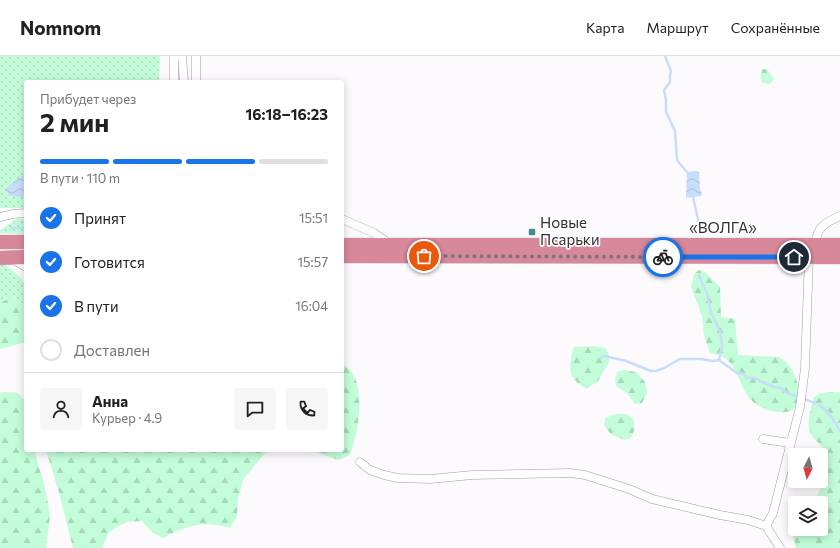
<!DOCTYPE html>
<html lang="ru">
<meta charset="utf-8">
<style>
:root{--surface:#fff;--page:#f6f6f6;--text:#202124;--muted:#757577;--line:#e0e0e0;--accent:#1a73e8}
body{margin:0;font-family:Commissioner,sans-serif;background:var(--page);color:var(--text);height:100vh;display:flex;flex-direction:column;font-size:15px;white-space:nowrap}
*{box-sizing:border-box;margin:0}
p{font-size:13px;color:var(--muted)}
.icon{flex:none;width:22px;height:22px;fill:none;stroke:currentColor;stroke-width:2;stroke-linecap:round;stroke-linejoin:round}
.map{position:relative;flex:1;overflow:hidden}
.panel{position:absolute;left:24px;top:24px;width:320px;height:372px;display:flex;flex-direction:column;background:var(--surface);border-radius:4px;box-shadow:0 2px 10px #0003}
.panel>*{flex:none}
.needle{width:26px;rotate:186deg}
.fabs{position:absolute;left:788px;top:392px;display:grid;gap:8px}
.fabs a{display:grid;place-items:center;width:40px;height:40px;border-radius:4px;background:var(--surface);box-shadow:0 2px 10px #0003;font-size:20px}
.pin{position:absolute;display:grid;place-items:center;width:34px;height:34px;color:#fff;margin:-17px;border:2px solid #fff;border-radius:50%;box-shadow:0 1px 4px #0007}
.courier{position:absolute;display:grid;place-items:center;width:40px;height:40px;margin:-20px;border:3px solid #1a73e8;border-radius:50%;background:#fff;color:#222;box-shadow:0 1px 5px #0007}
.headline em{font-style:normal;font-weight:700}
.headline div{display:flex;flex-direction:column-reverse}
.headline{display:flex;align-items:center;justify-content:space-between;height:68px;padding:0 16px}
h1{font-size:26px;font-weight:700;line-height:30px}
.bar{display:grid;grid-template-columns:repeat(4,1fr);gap:6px 4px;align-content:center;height:48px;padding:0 16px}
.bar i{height:5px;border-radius:3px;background:var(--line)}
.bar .current{background:var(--accent)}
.bar p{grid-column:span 4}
.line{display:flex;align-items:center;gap:10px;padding:0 16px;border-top:1px solid var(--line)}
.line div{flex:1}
.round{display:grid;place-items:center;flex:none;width:42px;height:42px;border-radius:4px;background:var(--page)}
ol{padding:0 16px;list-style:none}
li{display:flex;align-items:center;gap:12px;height:44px}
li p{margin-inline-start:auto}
li .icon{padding:4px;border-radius:50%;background:var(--accent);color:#fff;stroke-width:4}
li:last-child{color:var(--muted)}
li i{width:22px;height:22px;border:2px solid var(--line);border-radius:50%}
header{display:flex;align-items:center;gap:24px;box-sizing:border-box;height:56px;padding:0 20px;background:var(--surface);border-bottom:1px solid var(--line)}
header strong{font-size:19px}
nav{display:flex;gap:22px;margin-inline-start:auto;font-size:14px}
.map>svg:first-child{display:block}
</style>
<header>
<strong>Nomnom</strong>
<nav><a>Карта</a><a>Маршрут</a><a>Сохранённые</a></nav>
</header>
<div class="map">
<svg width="840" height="492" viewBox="0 0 840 492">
<defs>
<pattern id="grass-dots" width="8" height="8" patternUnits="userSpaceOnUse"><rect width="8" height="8" fill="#c3fcd8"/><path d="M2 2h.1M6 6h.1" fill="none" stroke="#a8d8ba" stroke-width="1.8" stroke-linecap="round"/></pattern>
<pattern id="forest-firs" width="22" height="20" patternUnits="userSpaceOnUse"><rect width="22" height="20" fill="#c3fcd8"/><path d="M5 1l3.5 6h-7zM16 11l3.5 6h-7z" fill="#a8d8ba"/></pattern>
<pattern id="water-waves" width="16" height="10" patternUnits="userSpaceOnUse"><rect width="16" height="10" fill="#c8ddfb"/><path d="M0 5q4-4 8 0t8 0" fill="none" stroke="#acbed8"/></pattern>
</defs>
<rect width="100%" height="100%" fill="#fdfafe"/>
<g fill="url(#grass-dots)">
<path d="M0,0H160L159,26H26V152H0Z"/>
<path d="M17,163H26V178L0,177V174Z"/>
<path d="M0,209H6C26,226 26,223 26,250L12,241L0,247Z"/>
</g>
<g fill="url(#forest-firs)">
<path d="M763,13H767L774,23L770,28L762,27C760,21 760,18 763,13Z"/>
<path d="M699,214L705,216L720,231L721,261L735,263L738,299L779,301C783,304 788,307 790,311C798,321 804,346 793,354C785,359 770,355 763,352C733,339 745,301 710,297L704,280L702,260L691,231L694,218Z"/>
<path d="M12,241L26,250V286L0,293V247Z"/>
<path d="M592,290L605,292L609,299V306L598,325L586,333C582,330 577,327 574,323C567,314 571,301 574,291Z"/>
<path d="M342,308C369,320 359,377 350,399L338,404L310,394H342Z"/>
<path d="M624,314L636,316L645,326L647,337L642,347L635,348L627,337L616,330L615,322L618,315Z"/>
<path d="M5,336L18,337L24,344L26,361V394H34L45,431L50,460L46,492H0V337Z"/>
<path d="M840,336V492H796L793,479L799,473H821V447H813C821,435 832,408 824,394C821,388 815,385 812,380C805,369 811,352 814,341L820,337Z"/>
<path d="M616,358H627L633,363L635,373L631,382L624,384L611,378L604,370L605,362Z"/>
<path d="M46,394H271L265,397L243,424L238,444L237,460L230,472C203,464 187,470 163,482L153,477L142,465L127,466L109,476L102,492H73L59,437Z"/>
</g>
<g fill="url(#water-waves)">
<path d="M694,115L699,116L700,133L702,138L701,140L686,142L687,116Z"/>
<path d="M26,117V141L10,140L5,133Z"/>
</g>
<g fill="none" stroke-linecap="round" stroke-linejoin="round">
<g stroke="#c8ddfb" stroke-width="2.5">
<path d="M665,0L671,15L670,19V26L664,34L666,44V56L675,75L677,104L681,109L687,116"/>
<path d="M693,141L701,177"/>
<path d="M11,172H26"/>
<path d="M600,302L604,300L626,305L651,315H656L664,312L680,303H701L713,305L719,304L722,290L720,275L711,257L707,237L702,227L699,219"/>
<path d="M719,304L737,317L744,318L747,322H754L774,331L781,332L787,337L799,341"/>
<path d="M804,343L815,347"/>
<path d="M819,349C828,353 835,367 840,375"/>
</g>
<defs>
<g id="street">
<path d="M182,0L184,26"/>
<path d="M174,26V0"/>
<path d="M196,26V0"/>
<path d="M0,161L13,158L26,157"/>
<path d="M342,163L374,177L390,188"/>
<path d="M815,189C817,171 824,167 840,160"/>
<path d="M12,203L26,211"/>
<path d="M763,383L790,387"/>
<path d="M360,406L370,414L384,419L398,422L430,423L472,419L570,417L585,419L629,433L652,443L720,459L748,464L766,470L780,492"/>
<path d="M766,470L773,457L800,351L805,312L809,201"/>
</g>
<g id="highway">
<path d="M0,186H26"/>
<path d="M342,189H840"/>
<path d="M342,200L840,201"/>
<path d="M0,202L26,201"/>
</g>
</defs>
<use href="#street" stroke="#a698a8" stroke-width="9"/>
<use href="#highway" stroke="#d6d5d7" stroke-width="15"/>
<use href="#street" stroke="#fff" stroke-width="8"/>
<use href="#highway" stroke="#d7889b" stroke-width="14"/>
</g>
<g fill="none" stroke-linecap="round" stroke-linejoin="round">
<path stroke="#7a757b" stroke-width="4" stroke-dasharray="0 7.2" d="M424,200L663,201"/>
<path stroke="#1a73e8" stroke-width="5" d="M663,201H794"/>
</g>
<rect fill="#448996" stroke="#fff" stroke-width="1.5" x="528" y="172" width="8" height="8" rx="2"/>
<g text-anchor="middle" stroke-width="3.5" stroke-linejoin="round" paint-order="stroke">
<g font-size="15" fill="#342e35" stroke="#fff" text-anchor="start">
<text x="540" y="172">Новые<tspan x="540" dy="17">Псарьки</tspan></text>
</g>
<g font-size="15" fill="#342e35" stroke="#fff">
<text x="723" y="177">«ВОЛГА»</text>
</g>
</g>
</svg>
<div class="fabs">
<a><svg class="needle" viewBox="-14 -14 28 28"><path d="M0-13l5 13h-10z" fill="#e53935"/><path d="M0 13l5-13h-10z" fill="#757577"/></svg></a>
<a><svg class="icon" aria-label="layers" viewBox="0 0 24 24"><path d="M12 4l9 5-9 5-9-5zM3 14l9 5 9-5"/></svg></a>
</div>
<div class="pin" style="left:424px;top:200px;background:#ea580c"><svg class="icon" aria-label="bag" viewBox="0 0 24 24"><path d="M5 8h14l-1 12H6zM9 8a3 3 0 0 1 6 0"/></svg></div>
<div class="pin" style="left:794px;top:201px;background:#1f2937"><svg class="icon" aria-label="home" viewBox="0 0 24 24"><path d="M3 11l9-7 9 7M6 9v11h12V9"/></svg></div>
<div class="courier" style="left:663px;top:201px"><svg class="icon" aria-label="bike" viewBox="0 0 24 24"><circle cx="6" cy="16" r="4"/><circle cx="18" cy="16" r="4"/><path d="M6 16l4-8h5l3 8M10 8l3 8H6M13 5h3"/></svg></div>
<section class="panel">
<div class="headline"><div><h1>2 мин</h1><p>Прибудет через</p></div><em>16:18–16:23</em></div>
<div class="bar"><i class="current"></i><i class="current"></i><i class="current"></i><i></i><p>В пути · 110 m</p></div>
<ol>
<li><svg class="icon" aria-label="check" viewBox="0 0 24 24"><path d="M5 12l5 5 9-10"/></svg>Принят<p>15:51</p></li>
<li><svg class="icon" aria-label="check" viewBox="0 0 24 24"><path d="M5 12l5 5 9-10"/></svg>Готовится<p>15:57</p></li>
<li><svg class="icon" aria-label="check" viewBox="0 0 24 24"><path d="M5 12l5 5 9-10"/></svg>В пути<p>16:04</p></li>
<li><i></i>Доставлен</li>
</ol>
<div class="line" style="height:72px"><a class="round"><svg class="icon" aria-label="person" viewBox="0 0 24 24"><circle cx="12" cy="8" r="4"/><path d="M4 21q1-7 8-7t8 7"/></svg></a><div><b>Анна</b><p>Курьер · 4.9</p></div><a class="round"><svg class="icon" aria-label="chat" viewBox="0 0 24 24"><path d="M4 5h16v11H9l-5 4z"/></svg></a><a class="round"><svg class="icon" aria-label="phone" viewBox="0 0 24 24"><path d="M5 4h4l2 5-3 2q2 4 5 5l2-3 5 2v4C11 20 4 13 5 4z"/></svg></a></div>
</section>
</div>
